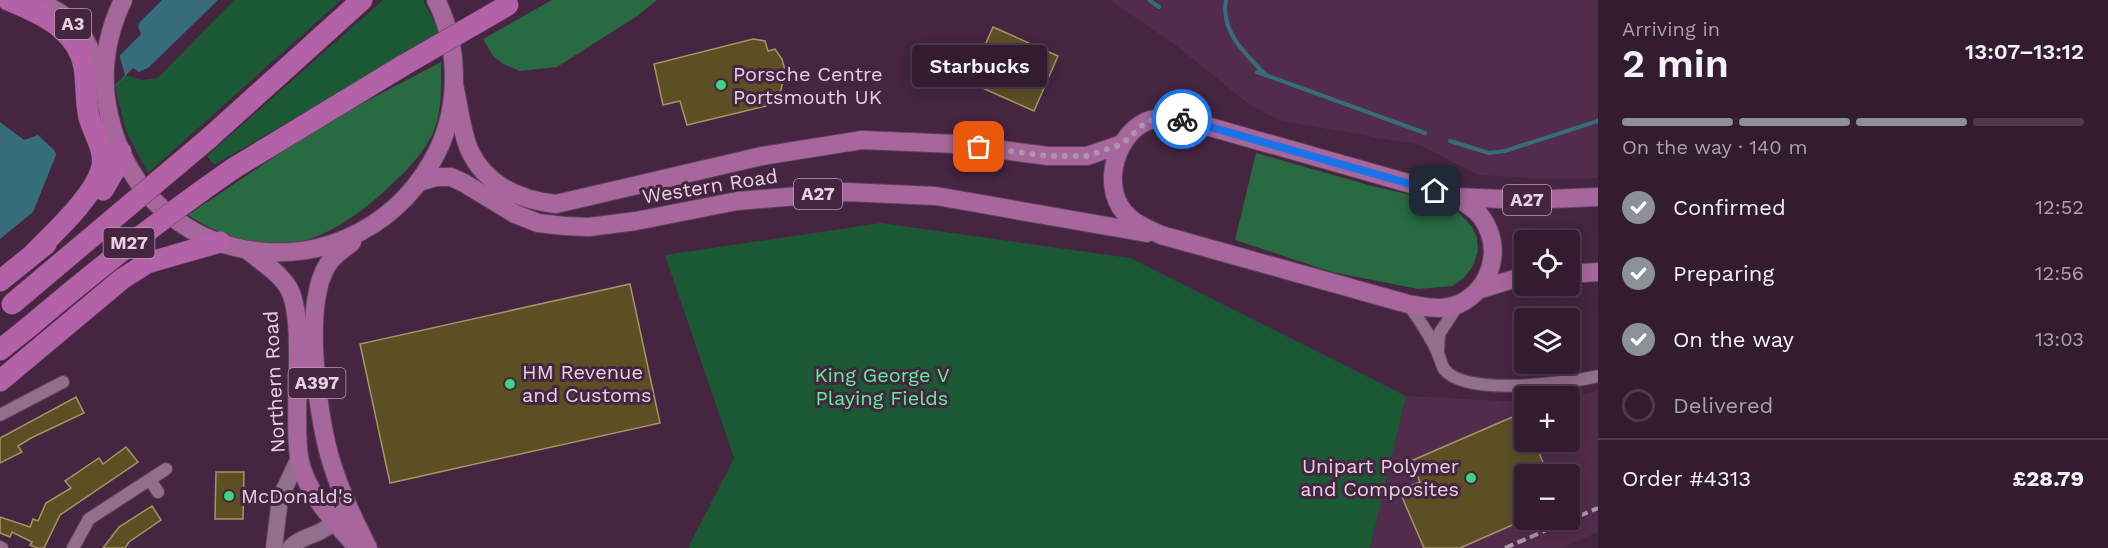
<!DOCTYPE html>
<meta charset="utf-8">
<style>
:root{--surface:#341c30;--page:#3c2538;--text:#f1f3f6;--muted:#a9a1ab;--line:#4e3a4c;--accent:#8c9099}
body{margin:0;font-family:"Work Sans",sans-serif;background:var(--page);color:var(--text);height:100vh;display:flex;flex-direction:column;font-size:22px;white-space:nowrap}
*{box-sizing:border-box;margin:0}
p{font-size:20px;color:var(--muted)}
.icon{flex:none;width:33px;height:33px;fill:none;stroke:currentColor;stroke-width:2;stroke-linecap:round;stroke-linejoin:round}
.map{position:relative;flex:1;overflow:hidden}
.details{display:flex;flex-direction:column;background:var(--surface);width:510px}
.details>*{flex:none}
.tools{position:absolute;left:1514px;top:230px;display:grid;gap:12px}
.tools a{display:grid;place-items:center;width:66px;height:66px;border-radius:6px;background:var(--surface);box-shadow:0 3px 15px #0003,0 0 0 2px var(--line);font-size:30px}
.pin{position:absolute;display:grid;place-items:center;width:51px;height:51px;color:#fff;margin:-26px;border-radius:12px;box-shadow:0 3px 9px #0006}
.courier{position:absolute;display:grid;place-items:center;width:60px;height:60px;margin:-30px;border:4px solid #1a73e8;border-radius:50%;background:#fff;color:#222;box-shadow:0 2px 8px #0007}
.bubble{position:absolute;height:42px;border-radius:6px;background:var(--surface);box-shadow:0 3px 15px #0003,0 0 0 2px var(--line);font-size:20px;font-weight:600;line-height:42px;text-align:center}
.headline em{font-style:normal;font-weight:600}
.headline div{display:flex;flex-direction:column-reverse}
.headline{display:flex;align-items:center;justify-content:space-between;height:102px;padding:0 24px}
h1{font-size:39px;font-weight:600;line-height:45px}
.bar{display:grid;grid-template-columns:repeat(4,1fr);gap:9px 6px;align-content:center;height:72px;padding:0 24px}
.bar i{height:8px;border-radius:4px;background:var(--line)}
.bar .on{background:var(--accent)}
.bar p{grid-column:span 4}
.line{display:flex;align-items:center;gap:15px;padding:0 24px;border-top:2px solid var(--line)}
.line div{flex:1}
ol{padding:0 24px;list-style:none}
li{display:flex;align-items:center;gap:18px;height:66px}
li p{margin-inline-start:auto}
li .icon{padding:6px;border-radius:50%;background:var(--accent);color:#fff;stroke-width:4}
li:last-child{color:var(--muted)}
li i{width:33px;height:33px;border:3px solid var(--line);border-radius:50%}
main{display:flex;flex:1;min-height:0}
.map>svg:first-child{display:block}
</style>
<main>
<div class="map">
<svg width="1598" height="548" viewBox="0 0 1598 548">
<rect width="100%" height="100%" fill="#452540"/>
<g fill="#522c4c" fill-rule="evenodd">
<path d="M1110,0H1598V178H1533L1478,175L1420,145L1281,121L1250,105L1174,44Z"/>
<path d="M1598,391V532L1561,548H1370L1406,396L1524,402V441H1569V396ZM1524,474H1569V519H1524Z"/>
</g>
<g fill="#1b5934">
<path d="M234,0H341L148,173L126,131L115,86L125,75L141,80L158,78Z"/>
<path d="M383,0H423L440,33L214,165L207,156Z"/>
<path d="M881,223L1130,258L1406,396L1370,548H688L734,458L665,255Z"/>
</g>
<g fill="#286a42">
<path d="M552,0H657L637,16L557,67L520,71L503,64L493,56L483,39Z"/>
<path d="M441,62C441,83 442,105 436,125C427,151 408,169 389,187C323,248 268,266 188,215L323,124Z"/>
<path d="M1256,153L1372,186L1451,204L1472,227L1477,238L1478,251L1473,266L1464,278L1452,286L1418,289L1332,272L1235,240Z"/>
</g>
<path fill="#356e7a" d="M162,0H218L148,68L139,72L133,68L54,149L56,155L33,212L0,239V122L24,140L38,135L40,137L141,34L138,26L140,22Z"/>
<path fill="#452540" d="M119,54L125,75L54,150L40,137Z"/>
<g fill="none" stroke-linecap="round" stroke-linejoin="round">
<g stroke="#356e7a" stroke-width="4">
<path d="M1149,0L1159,7"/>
<path d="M1226,0C1220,31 1246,55 1266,75"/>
<path d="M1257,72L1425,133"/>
<path d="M1450,141L1489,153L1505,151L1598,121"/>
</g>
</g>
<g fill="#5c4f24" stroke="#a39568" stroke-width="1.5">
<path d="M993,27L1058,56L1034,111L969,82Z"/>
<path d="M753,39L765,41L768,51L775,49L782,59L785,70L781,90L766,106L687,125L680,101L663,105L654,64Z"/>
<path d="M630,284L660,423L390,483L360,344Z"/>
<path d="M76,397L84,413L31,438L18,446L22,452L0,463V438Z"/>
<path d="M1524,412V441H1534L1548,474H1524V520L1460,548H1424L1399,490L1420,482L1411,461Z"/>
<path d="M126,447L138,462L60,515L44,548H37L30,545L32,542L12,532L10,537L0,533V517L30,527L33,519L38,521L46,503L71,488L65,481L99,458L103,464Z"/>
<path d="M216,472H244L243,519H215Z"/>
<path d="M152,506L161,520L129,542L125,548H103L119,527Z"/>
</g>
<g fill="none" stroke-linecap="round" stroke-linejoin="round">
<defs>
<g id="street">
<path d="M1408,304C1419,319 1429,334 1437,351C1440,357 1441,364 1444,369C1465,397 1568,383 1598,376"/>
<path d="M1438,352L1439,334L1458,305"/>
<path d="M0,415L63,382"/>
<path d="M150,480L158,492"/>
<path d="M0,547L2,548"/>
<path d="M73,548L89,519L166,469"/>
</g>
<g id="secondary">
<path d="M274,548L280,498L299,458"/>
<path d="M290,548C299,538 310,537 321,531C332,526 339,516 347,507"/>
</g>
<g id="primary">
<path d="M32,0C77,15 88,37 100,80"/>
<path d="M123,0C106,36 100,76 109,115C146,281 364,301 438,150C460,104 459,45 436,0"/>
<path d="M454,85C459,105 461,130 469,149C485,185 520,200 556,204L762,156L862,140L956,144L1048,156H1087L1122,144"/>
<path d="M419,182L436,177H451L464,183L515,214L538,223L565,226L589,227L636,221L737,201L847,192L936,196L1147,233"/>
<path d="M1457,197C1464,203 1476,209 1482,218C1503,248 1492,288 1459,304C1443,311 1424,307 1408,304L1161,235C1151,230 1137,225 1129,217C1100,192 1113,138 1145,122C1157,116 1170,119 1182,119L1457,197L1523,200L1598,197"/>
<path d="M352,242C346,247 337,253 331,260C301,296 317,410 329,454C338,487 353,518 368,548"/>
<path d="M247,250C261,261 278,272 288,287C307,318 292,415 299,456C304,491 335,523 358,548"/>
<path d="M1569,274L1598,272"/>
<path d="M1481,289L1524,276"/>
</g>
<g id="highway">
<path d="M8,0C40,13 77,29 84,67C87,84 85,100 89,117C93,133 105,149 102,166C97,193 55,232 35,252"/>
<path d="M208,139L362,0"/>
<path d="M234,168L404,65"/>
<path d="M103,190L116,168L121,152"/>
<path d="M0,281L46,244"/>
<path d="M0,350L30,326"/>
<path d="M0,381L122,279L147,263L220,242"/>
</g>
</defs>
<use href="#street" stroke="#5f435b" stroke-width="14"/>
<use href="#secondary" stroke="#5f435b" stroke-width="18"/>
<use href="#primary" stroke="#5f435b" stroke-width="20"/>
<use href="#highway" stroke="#5f435b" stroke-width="22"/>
<use href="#street" stroke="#946f8d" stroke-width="12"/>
<use href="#secondary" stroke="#946f8d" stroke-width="16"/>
<use href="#primary" stroke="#a7679d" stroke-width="18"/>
<use href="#highway" stroke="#b462a7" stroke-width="21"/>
<path stroke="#af96aa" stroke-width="4" stroke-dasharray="9 4.5" stroke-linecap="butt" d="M1505,548L1598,508"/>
<defs>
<g id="highway-bridge">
<path d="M404,65L508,5"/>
<path d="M12,304L208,139"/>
<path d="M30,326C96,270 163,217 234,168"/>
</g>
</defs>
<use href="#highway-bridge" stroke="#5f435b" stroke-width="22" stroke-linecap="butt"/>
<use href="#highway-bridge" stroke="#b462a7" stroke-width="21"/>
</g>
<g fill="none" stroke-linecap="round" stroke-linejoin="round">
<path stroke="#ae95a9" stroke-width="6" stroke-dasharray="0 10.8" d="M979,147L1048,156H1087L1122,144L1146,122L1161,118L1182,119"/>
<path stroke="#1a73e8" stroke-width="8" d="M1182,119L1435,191"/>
</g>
<g fill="#3ad77f" stroke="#452540" stroke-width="2">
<circle cx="721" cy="85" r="6"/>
<circle cx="510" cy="384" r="6"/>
<circle cx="1471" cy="478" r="6"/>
<circle cx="229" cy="496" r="6"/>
</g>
<g text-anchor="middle" stroke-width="6" stroke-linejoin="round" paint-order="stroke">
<g fill="#452540" stroke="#b69eb1" stroke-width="1.5">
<rect x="55" y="9" width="36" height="30" rx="4.5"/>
<rect x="794" y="179" width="48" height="30" rx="4.5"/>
<rect x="1503" y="185" width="48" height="30" rx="4.5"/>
<rect x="103.5" y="228" width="51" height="30" rx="4.5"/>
<rect x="288.5" y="368" width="57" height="30" rx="4.5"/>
</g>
<g font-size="18" font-weight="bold" fill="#e7d2e2">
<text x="73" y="30">A3</text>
<text x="818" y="200">A27</text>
<text x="1527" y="206">A27</text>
<text x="129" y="249">M27</text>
<text x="317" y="389">A397</text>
</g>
<g font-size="20" fill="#e7d2e2" stroke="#452540" text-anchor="start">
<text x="733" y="81">Porsche Centre<tspan x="733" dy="23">Portsmouth UK</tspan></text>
<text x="522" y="379">HM Revenue<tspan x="522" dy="23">and Customs</tspan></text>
<text x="1459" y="473" text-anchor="end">Unipart Polymer<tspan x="1459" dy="23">and Composites</tspan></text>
<text x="241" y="503">McDonald's</text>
</g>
<g font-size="20" fill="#e7d2e2" stroke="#452540">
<text transform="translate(710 186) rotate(-9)" y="7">Western Road</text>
<text transform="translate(274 382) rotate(-93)" y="7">Northern Road</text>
</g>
<g font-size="20" fill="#57f698" stroke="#452540">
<text x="882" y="382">King George V<tspan x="882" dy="23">Playing Fields</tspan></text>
</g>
</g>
</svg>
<div class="tools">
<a><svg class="icon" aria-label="locate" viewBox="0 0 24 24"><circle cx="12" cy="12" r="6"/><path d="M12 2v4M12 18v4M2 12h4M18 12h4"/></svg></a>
<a><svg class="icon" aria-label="layers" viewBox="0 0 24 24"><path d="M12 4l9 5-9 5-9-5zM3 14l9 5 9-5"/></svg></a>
<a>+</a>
<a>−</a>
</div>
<div class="pin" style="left:979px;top:147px;background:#ea580c"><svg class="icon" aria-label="bag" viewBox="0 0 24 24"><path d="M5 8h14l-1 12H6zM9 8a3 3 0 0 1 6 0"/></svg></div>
<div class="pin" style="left:1435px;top:191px;background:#1f2937"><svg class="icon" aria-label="home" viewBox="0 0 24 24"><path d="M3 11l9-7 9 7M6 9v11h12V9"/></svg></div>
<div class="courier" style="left:1182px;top:119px"><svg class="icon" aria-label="bike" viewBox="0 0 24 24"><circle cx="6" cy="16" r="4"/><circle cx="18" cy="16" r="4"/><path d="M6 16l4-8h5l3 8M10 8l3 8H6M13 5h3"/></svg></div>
<div class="bubble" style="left:912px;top:45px;width:135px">Starbucks</div>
</div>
<section class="details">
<div class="headline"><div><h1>2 min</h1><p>Arriving in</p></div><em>13:07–13:12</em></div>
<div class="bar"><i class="on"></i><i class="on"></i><i class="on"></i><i></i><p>On the way · 140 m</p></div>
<ol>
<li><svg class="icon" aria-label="check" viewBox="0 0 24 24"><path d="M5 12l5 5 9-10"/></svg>Confirmed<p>12:52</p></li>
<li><svg class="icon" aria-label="check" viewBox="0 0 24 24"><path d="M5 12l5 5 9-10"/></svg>Preparing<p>12:56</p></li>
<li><svg class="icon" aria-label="check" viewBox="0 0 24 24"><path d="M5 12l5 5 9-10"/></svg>On the way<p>13:03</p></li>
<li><i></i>Delivered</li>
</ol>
<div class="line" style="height:78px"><div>Order #4313</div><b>£28.79</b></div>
</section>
</main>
